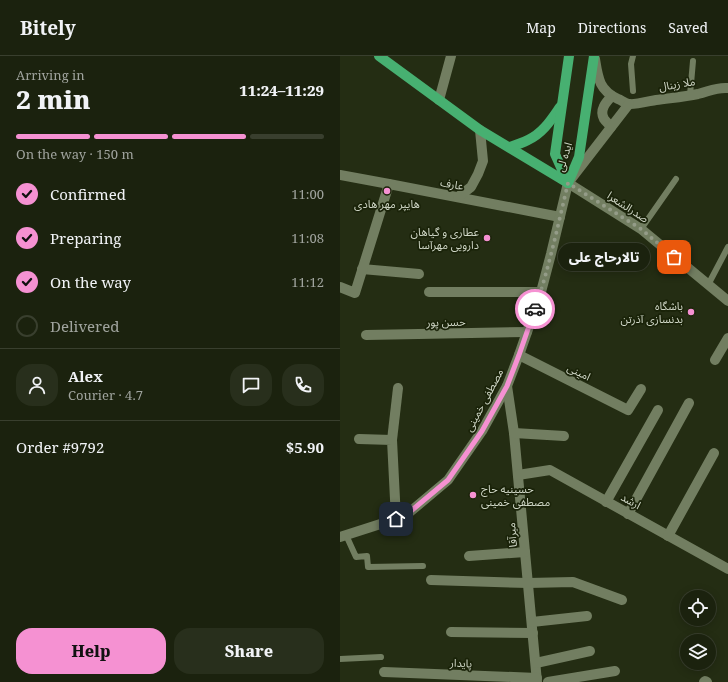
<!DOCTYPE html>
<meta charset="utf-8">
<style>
:root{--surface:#1b220e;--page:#282f1c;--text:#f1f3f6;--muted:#a0a49e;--line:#393f2e;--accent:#f591d2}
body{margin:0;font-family:"Noto Serif","Noto Sans Arabic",serif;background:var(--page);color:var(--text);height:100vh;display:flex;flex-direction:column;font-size:15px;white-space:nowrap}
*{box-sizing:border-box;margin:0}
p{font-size:13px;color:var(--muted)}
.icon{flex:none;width:22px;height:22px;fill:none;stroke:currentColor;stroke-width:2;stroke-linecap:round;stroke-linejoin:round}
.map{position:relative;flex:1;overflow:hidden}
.drawer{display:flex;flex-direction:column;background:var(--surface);width:340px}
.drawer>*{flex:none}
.buttons{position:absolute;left:340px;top:534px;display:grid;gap:8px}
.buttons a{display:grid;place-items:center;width:36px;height:36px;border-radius:50%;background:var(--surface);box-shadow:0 2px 10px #0003,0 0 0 1px var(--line);font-size:20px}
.pin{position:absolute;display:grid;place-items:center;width:34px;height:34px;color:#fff;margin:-17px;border-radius:8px;box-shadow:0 2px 6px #0006}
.courier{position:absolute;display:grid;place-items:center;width:40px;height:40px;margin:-20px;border:3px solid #f591d2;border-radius:50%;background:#fff;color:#222;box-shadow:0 1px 5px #0007}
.bubble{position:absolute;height:28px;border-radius:14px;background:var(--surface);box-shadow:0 2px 10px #0003,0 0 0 1px var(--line);font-size:13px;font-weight:800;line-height:28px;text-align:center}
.summary em{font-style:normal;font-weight:800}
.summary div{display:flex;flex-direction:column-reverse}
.summary{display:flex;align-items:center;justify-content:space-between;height:68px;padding:0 16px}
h1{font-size:26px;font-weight:800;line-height:30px}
.bar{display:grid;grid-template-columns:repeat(4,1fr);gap:6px 4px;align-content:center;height:48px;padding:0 16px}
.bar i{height:5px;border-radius:3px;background:var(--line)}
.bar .selected{background:var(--accent)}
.bar p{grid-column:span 4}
.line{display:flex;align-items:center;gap:10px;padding:0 16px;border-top:1px solid var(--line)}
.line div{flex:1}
.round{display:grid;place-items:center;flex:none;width:42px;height:42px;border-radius:16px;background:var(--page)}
ol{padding:0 16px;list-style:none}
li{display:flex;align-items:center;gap:12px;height:44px}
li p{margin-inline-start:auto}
li .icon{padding:4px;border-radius:50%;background:var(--accent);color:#111;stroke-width:4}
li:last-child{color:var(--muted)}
li i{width:22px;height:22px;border:2px solid var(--line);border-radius:50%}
.cta{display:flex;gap:8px;margin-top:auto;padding:8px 16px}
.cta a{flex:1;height:46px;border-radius:16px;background:var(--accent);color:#111;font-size:16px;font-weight:800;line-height:46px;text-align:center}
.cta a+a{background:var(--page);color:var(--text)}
header{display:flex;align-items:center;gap:24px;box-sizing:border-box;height:56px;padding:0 20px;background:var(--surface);border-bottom:1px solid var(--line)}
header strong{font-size:19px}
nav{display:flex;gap:22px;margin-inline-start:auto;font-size:14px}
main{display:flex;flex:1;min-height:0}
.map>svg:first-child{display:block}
</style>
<header>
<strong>Bitely</strong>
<nav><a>Map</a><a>Directions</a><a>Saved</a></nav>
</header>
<main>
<section class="drawer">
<div class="summary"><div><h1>2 min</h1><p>Arriving in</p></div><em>11:24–11:29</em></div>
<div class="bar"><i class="selected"></i><i class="selected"></i><i class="selected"></i><i></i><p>On the way · 150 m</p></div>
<ol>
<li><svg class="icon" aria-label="check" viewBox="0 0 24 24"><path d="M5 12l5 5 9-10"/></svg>Confirmed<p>11:00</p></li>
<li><svg class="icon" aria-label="check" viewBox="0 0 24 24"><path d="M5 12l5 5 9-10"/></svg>Preparing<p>11:08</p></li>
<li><svg class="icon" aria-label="check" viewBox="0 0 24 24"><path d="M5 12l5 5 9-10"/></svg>On the way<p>11:12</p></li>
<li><i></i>Delivered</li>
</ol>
<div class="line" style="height:72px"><a class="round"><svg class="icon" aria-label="person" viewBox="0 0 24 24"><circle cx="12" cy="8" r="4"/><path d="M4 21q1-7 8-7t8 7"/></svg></a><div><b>Alex</b><p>Courier · 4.7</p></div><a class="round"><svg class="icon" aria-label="chat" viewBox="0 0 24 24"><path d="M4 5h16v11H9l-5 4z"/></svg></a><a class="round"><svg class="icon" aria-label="phone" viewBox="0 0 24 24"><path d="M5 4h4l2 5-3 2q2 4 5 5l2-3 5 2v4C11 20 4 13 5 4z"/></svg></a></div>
<div class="line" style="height:52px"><div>Order #9792</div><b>$5.90</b></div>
<div class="cta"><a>Help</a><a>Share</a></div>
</section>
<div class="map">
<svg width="388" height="626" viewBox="0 0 388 626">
<rect width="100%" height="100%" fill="#242d13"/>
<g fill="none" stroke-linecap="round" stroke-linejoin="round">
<g stroke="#727e61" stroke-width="6">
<path d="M293,35L291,8L293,0"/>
<path d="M350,39L353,5"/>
<path d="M301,173L336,123"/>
<path d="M368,229L388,191"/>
<path d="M6,479L16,501L27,500L28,511L83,510"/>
<path d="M0,603L41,601"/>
</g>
<g stroke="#727e61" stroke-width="10">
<path d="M99,44L111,0"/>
<path d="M22,213L79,218"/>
<path d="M0,231L15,237L49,128"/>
<path d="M89,236H201"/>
<path d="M26,279L187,276"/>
<path d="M179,299L288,354L301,333"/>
<path d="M375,304L388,282"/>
<path d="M167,330L174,377L197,626"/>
<path d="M174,377L224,380"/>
<path d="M19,383L52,384L56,463"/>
<path d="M52,384L58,332"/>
<path d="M178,419L210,414L388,513"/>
<path d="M266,446L318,354"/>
<path d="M288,458L349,347"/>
<path d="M328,480L374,397"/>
<path d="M129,500L185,496"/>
<path d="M91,524L188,527L233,526L282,544"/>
<path d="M192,566L247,560"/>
<path d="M111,576L193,577"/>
<path d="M196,607L250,595"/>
<path d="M44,616L197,622"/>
<path d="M208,626L275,615"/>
<path d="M364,626L365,625L367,626"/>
</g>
<g stroke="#727e61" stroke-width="10">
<path d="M255,3C258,22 259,34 278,43C281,44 285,47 289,48C294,49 310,45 316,44C330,42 344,41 358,38C370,35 376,31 388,32"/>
<path d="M271,71C269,68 266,66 264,63C259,54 266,46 272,40"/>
<path d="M0,119L49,128L220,161"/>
<path d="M228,127L301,173L388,245"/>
<path d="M118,141L131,131L138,118L143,105L140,74"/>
<path d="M0,481L56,463L71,455L108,424L142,375L167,330L179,299L201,236L211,198L228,127L289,48"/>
</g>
<g stroke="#47b071" stroke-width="10">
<path d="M39,0L140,74L228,127"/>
<path d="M170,91C176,89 182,87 188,84C203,77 211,64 220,51"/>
<path d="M228,127L215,98L229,0"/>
<path d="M228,127L239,101L254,0"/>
</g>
</g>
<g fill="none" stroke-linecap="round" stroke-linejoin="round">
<path stroke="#949c88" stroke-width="4" stroke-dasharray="0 7.2" d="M195,253C209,212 218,169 228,127L301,173L334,201"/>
<path stroke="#f591d2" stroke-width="5" d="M56,463L71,455L108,424L142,375L167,330L179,299L195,253"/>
</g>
<g fill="#f591d2" stroke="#1a2309" stroke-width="1.5">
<circle cx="47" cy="135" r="4"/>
<circle cx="147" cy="182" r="4"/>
<circle cx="351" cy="256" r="4"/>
<circle cx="133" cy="439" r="4"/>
</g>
<g text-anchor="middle" stroke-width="3.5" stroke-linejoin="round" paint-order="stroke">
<g font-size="11" fill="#d0d7c7" stroke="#1a2309">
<text transform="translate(337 28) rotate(-9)" y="4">ملا زینال</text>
<text transform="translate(224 101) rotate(-73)" y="4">ایده لى</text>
<text transform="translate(112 128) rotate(11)" y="4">عارف</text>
<text transform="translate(288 151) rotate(33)" y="4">صدرالشعرا</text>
<text transform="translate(106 266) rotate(-1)" y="4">حسن پور</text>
<text transform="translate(239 316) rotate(26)" y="4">امینی</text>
<text transform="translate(144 344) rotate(-62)" y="4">مصطفی خمینی</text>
<text transform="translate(291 445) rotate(29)" y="4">ارشد</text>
<text transform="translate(172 479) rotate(-95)" y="4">میرآقا</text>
<text transform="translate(121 607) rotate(2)" y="4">پایدار</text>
</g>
<g font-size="11" fill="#d0d7c7" stroke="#1a2309" text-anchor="end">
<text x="47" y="152" text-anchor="middle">هایپر مهر هادی</text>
<text x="139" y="180">عطاری و گیاهان<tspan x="139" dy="13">دارویی مهرآسا</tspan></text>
<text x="343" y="254">باشگاه<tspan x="343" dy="13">بدنسازی آذرتن</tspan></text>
<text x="141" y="437" text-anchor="start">حسینیه حاج<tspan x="141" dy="13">مصطفی خمینی</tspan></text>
</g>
</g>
</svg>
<div class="buttons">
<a><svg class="icon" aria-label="locate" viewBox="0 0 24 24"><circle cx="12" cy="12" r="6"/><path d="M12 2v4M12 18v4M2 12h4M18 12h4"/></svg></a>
<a><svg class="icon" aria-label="layers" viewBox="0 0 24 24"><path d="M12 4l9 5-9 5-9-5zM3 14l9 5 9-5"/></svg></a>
</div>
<div class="pin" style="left:334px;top:201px;background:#ea580c"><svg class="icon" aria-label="bag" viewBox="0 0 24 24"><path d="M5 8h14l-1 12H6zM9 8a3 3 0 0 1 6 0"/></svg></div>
<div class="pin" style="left:56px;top:463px;background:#1f2937"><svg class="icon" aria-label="home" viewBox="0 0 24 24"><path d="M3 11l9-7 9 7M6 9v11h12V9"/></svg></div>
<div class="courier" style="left:195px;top:253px"><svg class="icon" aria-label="car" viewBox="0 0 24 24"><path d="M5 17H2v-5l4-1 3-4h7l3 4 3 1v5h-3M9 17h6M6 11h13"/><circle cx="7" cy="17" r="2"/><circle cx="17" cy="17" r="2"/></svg></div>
<div class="bubble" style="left:218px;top:187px;width:92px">تالارحاج علی</div>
</div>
</main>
